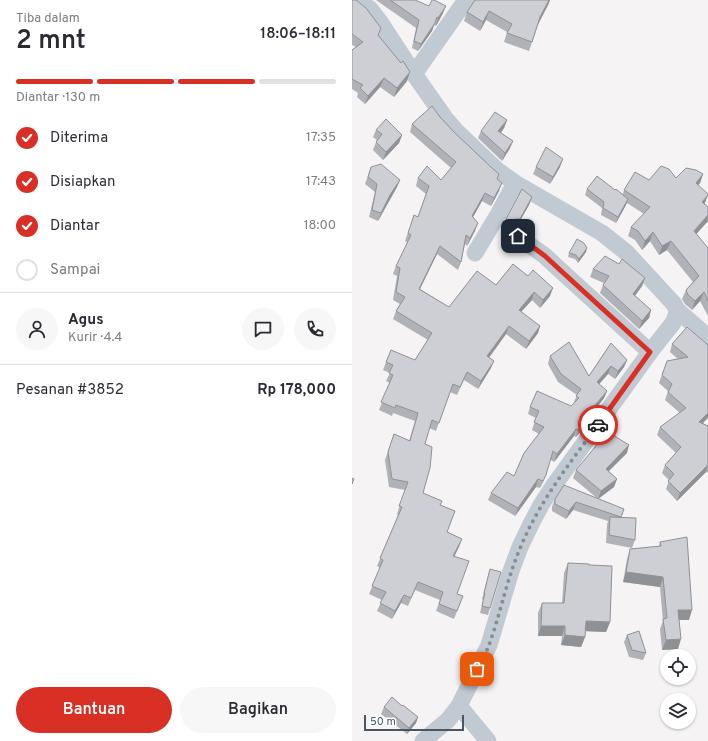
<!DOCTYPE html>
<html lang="id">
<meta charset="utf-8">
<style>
:root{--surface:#fff;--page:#f7f7f7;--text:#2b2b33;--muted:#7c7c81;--line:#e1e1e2;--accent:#d93025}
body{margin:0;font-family:Overpass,sans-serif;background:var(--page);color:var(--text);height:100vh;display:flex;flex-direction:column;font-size:15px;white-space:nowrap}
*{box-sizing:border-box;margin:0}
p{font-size:13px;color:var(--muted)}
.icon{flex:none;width:22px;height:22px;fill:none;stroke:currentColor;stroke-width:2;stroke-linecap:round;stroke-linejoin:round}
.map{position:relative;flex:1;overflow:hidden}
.sheet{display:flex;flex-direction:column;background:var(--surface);width:352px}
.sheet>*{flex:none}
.tools{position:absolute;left:308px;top:649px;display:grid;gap:8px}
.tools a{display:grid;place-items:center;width:36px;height:36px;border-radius:50%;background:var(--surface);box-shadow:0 1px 3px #0004;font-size:20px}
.scale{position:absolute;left:12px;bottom:10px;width:100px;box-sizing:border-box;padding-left:4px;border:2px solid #4a5661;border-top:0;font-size:11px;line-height:14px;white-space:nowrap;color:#4a5661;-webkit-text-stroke:3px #fff;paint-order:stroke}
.pin{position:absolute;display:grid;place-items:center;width:34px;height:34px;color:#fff;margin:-17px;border-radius:8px;box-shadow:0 2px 6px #0006}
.courier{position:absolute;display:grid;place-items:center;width:40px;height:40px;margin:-20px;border:3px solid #d93025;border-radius:50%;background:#fff;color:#222;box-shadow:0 1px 5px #0007}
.headline em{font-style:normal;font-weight:600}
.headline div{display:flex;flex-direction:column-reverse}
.headline{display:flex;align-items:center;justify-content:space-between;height:68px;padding:0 16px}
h1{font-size:26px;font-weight:600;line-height:30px}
.bar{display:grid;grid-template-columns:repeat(4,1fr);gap:6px 4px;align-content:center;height:48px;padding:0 16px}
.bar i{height:5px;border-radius:3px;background:var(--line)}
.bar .selected{background:var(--accent)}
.bar p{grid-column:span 4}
.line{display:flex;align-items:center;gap:10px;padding:0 16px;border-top:1px solid var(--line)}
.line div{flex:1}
.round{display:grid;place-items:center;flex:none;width:42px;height:42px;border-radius:21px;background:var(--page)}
ol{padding:0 16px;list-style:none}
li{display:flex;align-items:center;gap:12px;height:44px}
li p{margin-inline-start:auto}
li .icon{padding:4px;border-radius:50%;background:var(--accent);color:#fff;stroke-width:4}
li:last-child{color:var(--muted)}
li i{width:22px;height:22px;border:2px solid var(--line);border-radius:50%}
.button{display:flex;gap:8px;margin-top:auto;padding:8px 16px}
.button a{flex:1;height:46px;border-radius:24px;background:var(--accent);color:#fff;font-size:16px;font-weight:600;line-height:46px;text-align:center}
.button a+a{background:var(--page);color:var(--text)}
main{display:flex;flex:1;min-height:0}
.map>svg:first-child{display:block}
</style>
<main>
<section class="sheet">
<div class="headline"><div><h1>2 mnt</h1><p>Tiba dalam</p></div><em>18:06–18:11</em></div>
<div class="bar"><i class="selected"></i><i class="selected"></i><i class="selected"></i><i></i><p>Diantar · 130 m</p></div>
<ol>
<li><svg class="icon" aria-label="check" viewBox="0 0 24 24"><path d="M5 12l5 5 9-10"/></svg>Diterima<p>17:35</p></li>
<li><svg class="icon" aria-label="check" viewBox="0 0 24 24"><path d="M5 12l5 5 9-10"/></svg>Disiapkan<p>17:43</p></li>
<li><svg class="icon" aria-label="check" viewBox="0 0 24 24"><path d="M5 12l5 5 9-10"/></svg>Diantar<p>18:00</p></li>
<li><i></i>Sampai</li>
</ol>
<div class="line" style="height:72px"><a class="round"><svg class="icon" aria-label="person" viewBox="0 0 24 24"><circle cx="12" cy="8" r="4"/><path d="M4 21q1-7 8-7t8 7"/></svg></a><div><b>Agus</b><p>Kurir · 4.4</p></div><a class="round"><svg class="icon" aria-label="chat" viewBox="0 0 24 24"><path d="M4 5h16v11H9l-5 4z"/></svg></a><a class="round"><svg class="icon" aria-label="phone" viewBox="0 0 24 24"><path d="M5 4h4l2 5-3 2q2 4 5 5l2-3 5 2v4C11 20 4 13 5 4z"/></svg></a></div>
<div class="line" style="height:52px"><div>Pesanan #3852</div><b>Rp 178,000</b></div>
<div class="button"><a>Bantuan</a><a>Bagikan</a></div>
</section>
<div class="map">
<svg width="356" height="741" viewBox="0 0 356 741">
<rect width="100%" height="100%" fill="#f5f3f3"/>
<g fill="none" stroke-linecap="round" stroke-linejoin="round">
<g stroke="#c1cad2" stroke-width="17">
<path d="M5,0L18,9L28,22L62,74L93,118L105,132L145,170L163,183L250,233L275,253L322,304L325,310L324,316L321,323L298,352L200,488L189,505L179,524L168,547L159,571L137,645L107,706L96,720L71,741"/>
<path d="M62,74L114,0"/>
<path d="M165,236L193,256L207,269L298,352"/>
<path d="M123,253L147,213L163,183"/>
<path d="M325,310L356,337"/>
<path d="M107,706L136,741"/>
</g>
</g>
<g fill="#b0b2b7">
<path d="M0,0L26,35L55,81L42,97L28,87L13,104L5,97L6,93L0,89V50L4,47L0,45Z"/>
<path d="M24,0H63L91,13L84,26L82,25L80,31L66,51L60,48L64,28Z"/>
<path d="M123,0H198L196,5L186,25L177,51L152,42L155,32L134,20L128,31L112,21L115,12Z"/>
<path d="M88,117L101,131L141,169L147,174L145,180L147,191L139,206L130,201L121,217L123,231L115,246L113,244L109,262L106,270L85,254L68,289L97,307L144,285L161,264L198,296L188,308L180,300L169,312L188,326L186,333L174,349L154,334L137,358L139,368L126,389L112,380L105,395L98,392L84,431L77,428L73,444L71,493L88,505L95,532L110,539L102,556L105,594L111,596L102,619L84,611L88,600L63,590L56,606L49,603L40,619L25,611L30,600L17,594L28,568L25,566L46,515L45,514L53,490L37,487L33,460L42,434L57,441L63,421L41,413L40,416L27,410L38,383L34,381L38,373L31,370L34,362L63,360L76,340L41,319L44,311L48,304L41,300L45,276L41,274L44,266L56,243L53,241L62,215L66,217L74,194L64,186L66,178L89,180L99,168L58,132L60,124Z"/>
<path d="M155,120L152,128L149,133L161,141L158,148L150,161L126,138L129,131Z"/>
<path d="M24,130L50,135L47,143L31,160L21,150L24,142L25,140L21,137Z"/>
<path d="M19,167L48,180L45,187L36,203L26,221L17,217L23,192L13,184Z"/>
<path d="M184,167H208L198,184L181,174Z"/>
<path d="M351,174L348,183L346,185L353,203L352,204L356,207V221L344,234L356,248V316L348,301L340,310L333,304L330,299L334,290L341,282L315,250L307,255L298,241L290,250L283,240L276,236L279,227L292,214L275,203L264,223L249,215L250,208L233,195L235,189L263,190L271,194L272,190L297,180L324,178Z"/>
<path d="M180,197L177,205L165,226L161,227L157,231L151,226L154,219Z"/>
<path d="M234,252L226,263L223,259L216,257L217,253Z"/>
<path d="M267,264L293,278L290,286L283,296L299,310L297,318L287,329L248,293L251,285L252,283L238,277L241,269Z"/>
<path d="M335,327L351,423L356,426V473L354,472L325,501L314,489L317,480L310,473L313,465L324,453L305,435L308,427L328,413L313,400L316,391L307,383L315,361L326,359L318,352L320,344Z"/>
<path d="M259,343L275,360L272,367L263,379L256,374L247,384L255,391L252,398L235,420L234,424L224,437L222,436L202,462L198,459L191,483L188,488L184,487L163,516L136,500L139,493L162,476L187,434L180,430L184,418L176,414L178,407L219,406L221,404L225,395L206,382L196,364L198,356L237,376Z"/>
<path d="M275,453L256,471L265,479L262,487L246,499L221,478L224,470Z"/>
<path d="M203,499L272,509L269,518L283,540L280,548L254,543L255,525L256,521L221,510L214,519L200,511V507Z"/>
<path d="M308,542L337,620H327L326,649L310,650L308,629L311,621L308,587L271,582L275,559L278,549L307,546Z"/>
<path d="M216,563L258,622L254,632L233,631V637L229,647L209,645L210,636H186V613L190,603H210L212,573Z"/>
<path d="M138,569V608L136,615L128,613L131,600L130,599Z"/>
<path d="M275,635L294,653L291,660L277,657L272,642Z"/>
<path d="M50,706L66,717L64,723L55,734L29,714L32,707Z"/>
</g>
<g fill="#909195">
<path d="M197,0H198L196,5L185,26L188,17Z"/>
<path d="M94,6L91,13L84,26L86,18Z"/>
<path d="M137,11L134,20L128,31L131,22Z"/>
<path d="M83,23L80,31L66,51L69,44Z"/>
<path d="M58,72L55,81L42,97L45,88Z"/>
<path d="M32,78L28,87L13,104L16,96Z"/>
<path d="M155,120L152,128L144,139L146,131Z"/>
<path d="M50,135L47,143L31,160L34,152Z"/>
<path d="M161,141L158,148L150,161L153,153Z"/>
<path d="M211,159L208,167L198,184L201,177Z"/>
<path d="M351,174L348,183L341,192L344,183Z"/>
<path d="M48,180L45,187L36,203L26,221L29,213L38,195Z"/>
<path d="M150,183L147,191L139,206L142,198Z"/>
<path d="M133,193L130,201L117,224L120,216Z"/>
<path d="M356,195L353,203L347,211L350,202Z"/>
<path d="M180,197L177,205L165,226L161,227L157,231L159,223Z"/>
<path d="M276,199L274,205L264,223L266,217Z"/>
<path d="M356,215V221L339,240L342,231Z"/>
<path d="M126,223L123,231L115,246L118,238Z"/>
<path d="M301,232L298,241L290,250L293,241Z"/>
<path d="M319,241L315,250L307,255L310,246Z"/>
<path d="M88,246L85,254L64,297L67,289Z"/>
<path d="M235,248L234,252L226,263L227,259Z"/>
<path d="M293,278L290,286L278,302L281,294Z"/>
<path d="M201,288L198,296L188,308L191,300Z"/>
<path d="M182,292L180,300L165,316L168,309Z"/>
<path d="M352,292L348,301L340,310L343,301Z"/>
<path d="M299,310L297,318L287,329L290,321Z"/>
<path d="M157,326L154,334L132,364L135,356Z"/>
<path d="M188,326L186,333L174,349L177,341Z"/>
<path d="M275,360L272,367L263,379L266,371Z"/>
<path d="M142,361L139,368L126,389L129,381Z"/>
<path d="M259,366L256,374L242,390L245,382Z"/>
<path d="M255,391L252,398L235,420L234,424L224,437L227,430L235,415Z"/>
<path d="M356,413V418L344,430L347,422Z"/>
<path d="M224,429L222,436L202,462L205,454Z"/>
<path d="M277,445L275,453L251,477L254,469Z"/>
<path d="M356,465L354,472L325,501L328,493Z"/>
<path d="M186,479L184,487L163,516L166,508Z"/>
<path d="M265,479L262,487L246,499L249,491Z"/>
<path d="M224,502L221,510L214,519L217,511Z"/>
<path d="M110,539L107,547L99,563L101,556Z"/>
<path d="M274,572L311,577L308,587L271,582Z"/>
<path d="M52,595L49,603L40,619L43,611Z"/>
<path d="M326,610H340L337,620H323Z"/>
<path d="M234,621L258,622L254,632L230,631Z"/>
<path d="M189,626H213L210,636H186Z"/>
<path d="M213,635L233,637L229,647L209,645Z"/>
<path d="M329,639L326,649L310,650L314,640Z"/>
<path d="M66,717L64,723L55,734L57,728Z"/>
</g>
<g fill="#cdcfd5" stroke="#909195">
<path d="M0,0H4L14,8L29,28L26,35L49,63L51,61L58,72L45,88L32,78L16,96L8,88L11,85L0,79V50L11,42L0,34Z"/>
<path d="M38,0H63L77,6L80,0H82L94,6L86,18L85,17L83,23L69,44L62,41L67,20Z"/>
<path d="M123,0H197L188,17L180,42L155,33L160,24L137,11L131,22L115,12Z"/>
<path d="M80,106L88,117L101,131L141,169L147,174L145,179L150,183L142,198L133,193L120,216L126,223L118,238L114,235L109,262L88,246L67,289L97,307L125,271L144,285L161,264L176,276L181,270L201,288L191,300L182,292L168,309L167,310L188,326L177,341L157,326L135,356L142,361L129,381L115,372L108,387L101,384L87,423L80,420L73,444L80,447L78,468L71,493L90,501L88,505L103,511L95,532L110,539L101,556L117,561L105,594L111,596L105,611L87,604L91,592L66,582L59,598L52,595L43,611L28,603L34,592L20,586L31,560L28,558L50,507L47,506L56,482L40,479L36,452L42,434L58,441L66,413L44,405L43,408L29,402L41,375L37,373L41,365L34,362L39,350L63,360L80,333L44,311L53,297L44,292L48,268L44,266L59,235L56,233L62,215L66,217L77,186L66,178L75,166L89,180L104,162L60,124Z"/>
<path d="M143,112L155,120L146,131L161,141L153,153L129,131Z"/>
<path d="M34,119L50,135L34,152L24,142L30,134L24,130Z"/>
<path d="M194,147L211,159L201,177L184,167Z"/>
<path d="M29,164L48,180L38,195L29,213L20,210L25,184L16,177L19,167Z"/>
<path d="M309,166L317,169L324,178L334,168L344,170L351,174L344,183L356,194V195L350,202L356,207V215L342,231L356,248V301L352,292L343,301L336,295L334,290L347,276L319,241L310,246L301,232L293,241L286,231L279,227L298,207L272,190L283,172L297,180Z"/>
<path d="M245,176L263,190L264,189L276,199L266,217L251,208L252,202L235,189Z"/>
<path d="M170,189L180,197L168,219H163L159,223L154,219Z"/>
<path d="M225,239L232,243L235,248L227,259L224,255L217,253Z"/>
<path d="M253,256L267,264L270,259L293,278L281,294L299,310L290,321L251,285L257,276L241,269Z"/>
<path d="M335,327L356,345V413L347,422L356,426V465L328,493L316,481L322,474L313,465L329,447L308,427L334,408L316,392L320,384L310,375L315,361L336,357L320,344Z"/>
<path d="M217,342L237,376L259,343L275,360L266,371L259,366L245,382L255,391L235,415L237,416L227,430L224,429L205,454L201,451L194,475L191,481L186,479L166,508L139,493L155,472L162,476L172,453L192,427L182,422L187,411L178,407L185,391L219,406L227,398L224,396L229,389L209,374L198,356Z"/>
<path d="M256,432L277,445L254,469L265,479L249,491L224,470L248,441Z"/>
<path d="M0,478L2,479L0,484Z"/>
<path d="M212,485L272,509L269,517L224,502L217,511L203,504V499Z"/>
<path d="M258,517L284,518L283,540L257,535Z"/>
<path d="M335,537L340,610H326L329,639L314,640L311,619L315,618L311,577L274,572L278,549L309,546L308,542Z"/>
<path d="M216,563L237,564V565L260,566L258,622L234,621L233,637L213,635V626H189L190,603H212Z"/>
<path d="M138,569L149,572L138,608L130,606L133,593H132Z"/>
<path d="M287,631L294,653L280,650L275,635Z"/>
<path d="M40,697L50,706L51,705L66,717L57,728L32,707Z"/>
</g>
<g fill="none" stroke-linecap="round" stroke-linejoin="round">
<path stroke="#868d94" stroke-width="4" stroke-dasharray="0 7.2" d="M125,669C129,661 134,653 137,645C149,612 155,578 169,546C188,501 217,464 246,425"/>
<path stroke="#d93025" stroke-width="5" d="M166,236L193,256L207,269L298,352L246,425"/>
</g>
</svg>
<div class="tools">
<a><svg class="icon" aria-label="locate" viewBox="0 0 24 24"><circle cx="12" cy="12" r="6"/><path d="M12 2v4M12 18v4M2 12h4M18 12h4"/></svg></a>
<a><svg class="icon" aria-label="layers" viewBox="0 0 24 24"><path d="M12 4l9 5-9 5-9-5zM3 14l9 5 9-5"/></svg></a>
</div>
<div class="scale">50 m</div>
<div class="pin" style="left:125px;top:669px;background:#ea580c"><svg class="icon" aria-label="bag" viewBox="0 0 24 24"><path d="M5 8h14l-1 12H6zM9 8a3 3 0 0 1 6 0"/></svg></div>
<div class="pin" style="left:166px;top:236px;background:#1f2937"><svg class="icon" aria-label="home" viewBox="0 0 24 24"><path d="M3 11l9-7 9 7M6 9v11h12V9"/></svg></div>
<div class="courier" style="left:246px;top:425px"><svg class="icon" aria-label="car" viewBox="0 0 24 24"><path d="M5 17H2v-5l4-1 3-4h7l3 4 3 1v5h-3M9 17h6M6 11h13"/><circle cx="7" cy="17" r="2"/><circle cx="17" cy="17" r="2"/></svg></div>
</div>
</main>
